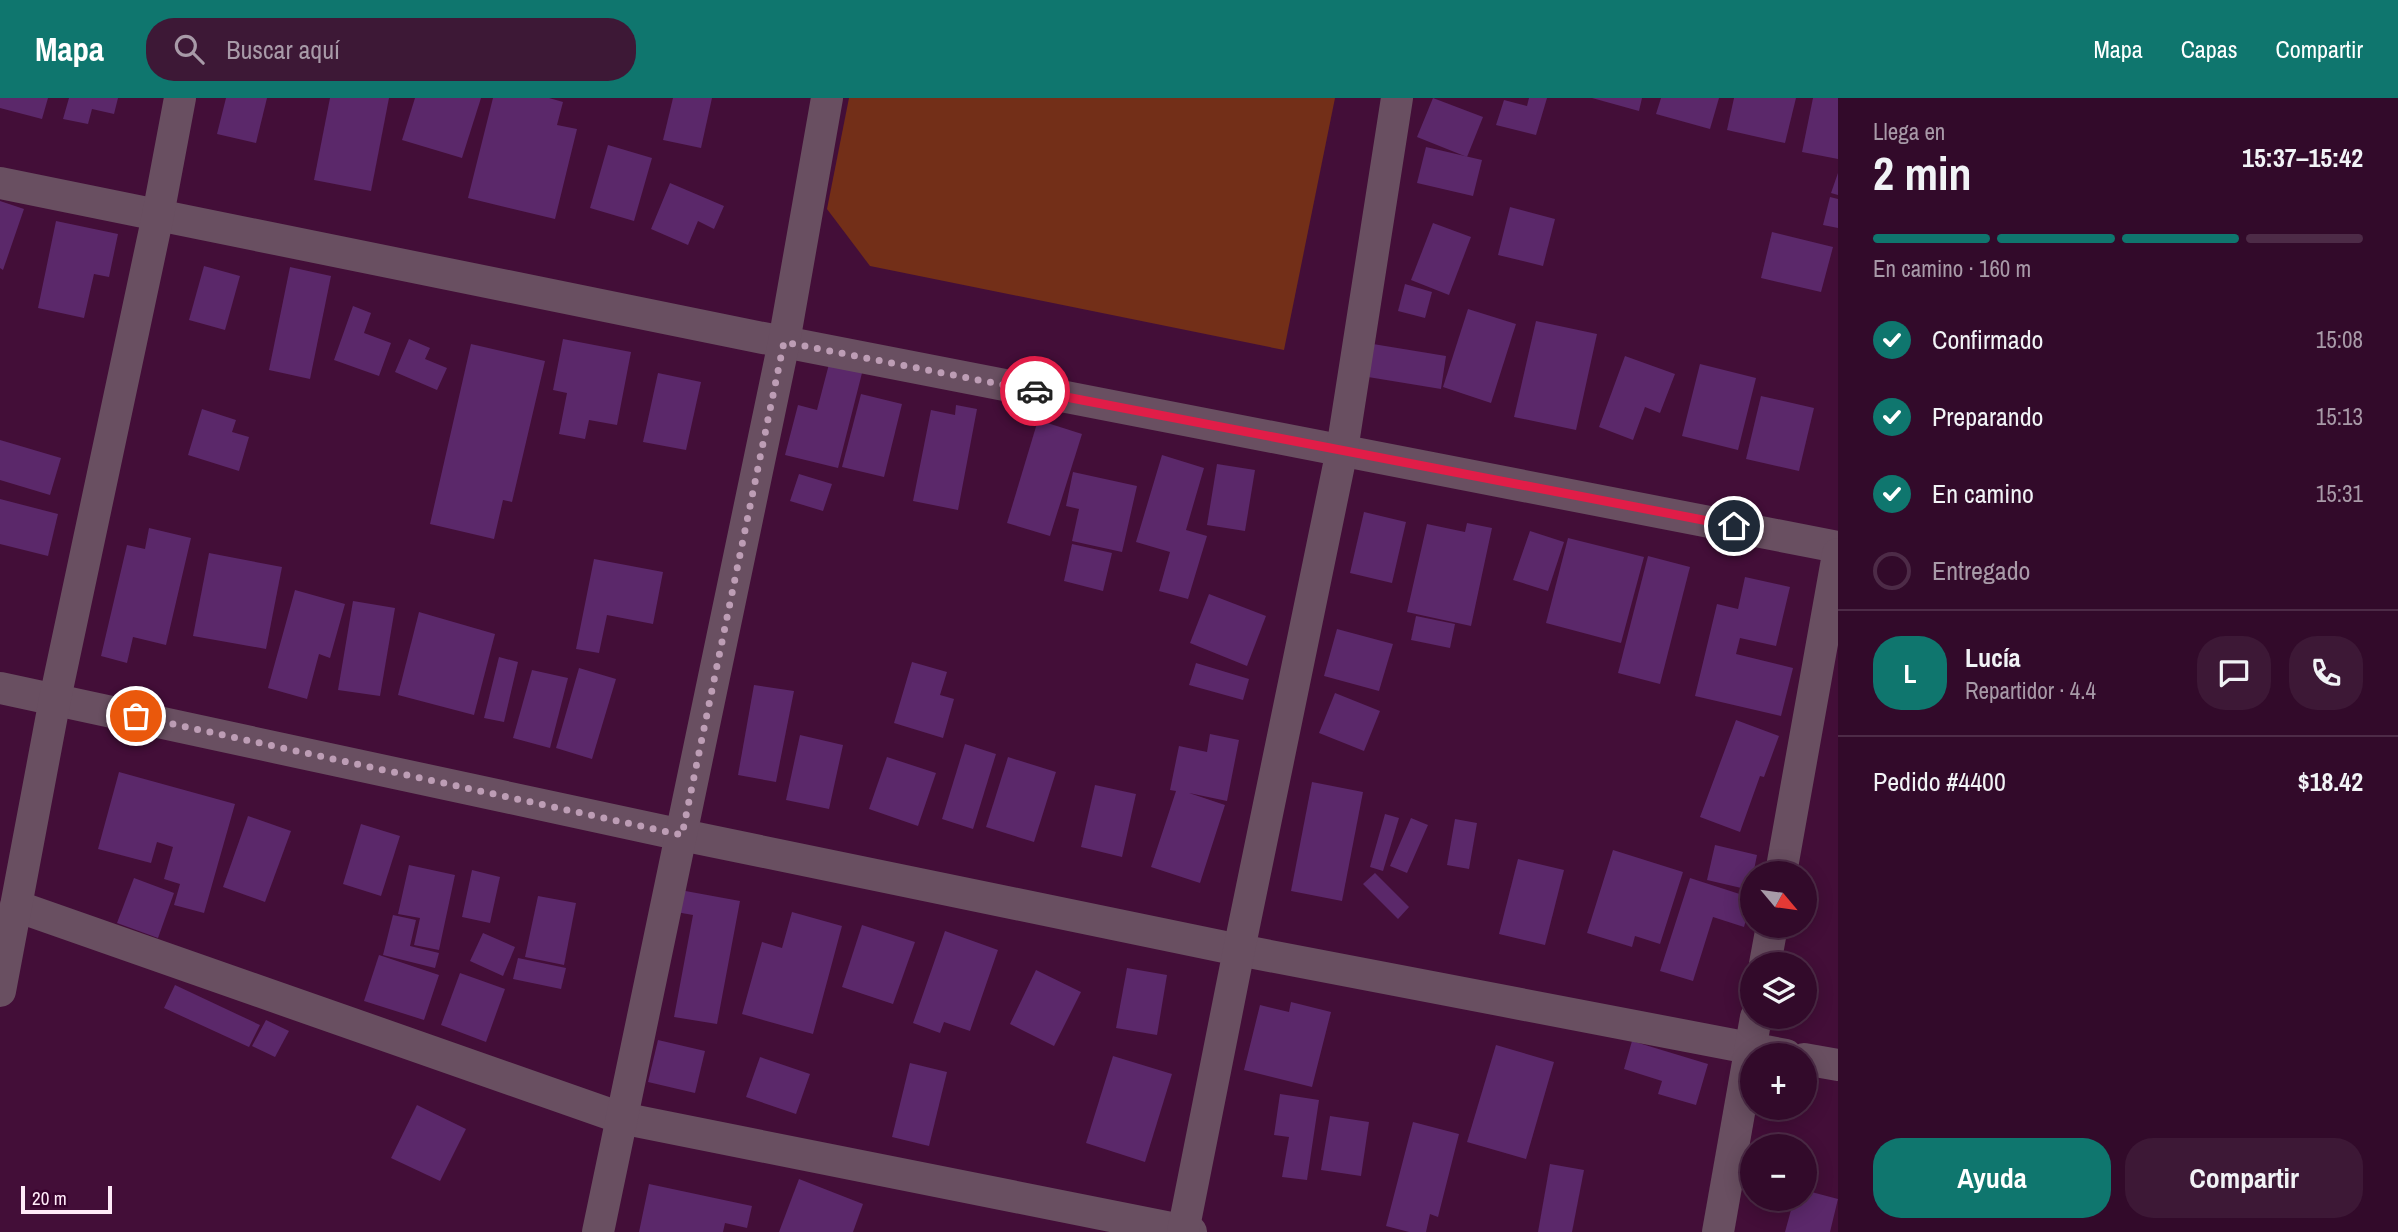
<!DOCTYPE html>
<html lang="es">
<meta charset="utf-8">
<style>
:root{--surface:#320a2a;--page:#3d1836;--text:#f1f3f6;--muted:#a89aa8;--line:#4d2b47;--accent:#0f766e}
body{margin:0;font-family:"Archivo Narrow",sans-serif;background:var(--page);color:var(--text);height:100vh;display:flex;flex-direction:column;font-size:26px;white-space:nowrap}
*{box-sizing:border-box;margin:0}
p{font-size:23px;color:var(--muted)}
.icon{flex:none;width:38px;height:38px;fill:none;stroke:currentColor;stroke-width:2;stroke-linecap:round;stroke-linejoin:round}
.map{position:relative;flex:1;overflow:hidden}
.drawer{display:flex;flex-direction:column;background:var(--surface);width:560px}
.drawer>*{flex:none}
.needle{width:46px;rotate:119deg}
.fabs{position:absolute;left:1740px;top:763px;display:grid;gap:14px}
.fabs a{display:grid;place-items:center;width:77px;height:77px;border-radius:50%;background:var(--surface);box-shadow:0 4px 18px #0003,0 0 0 2px var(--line);font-size:35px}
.scale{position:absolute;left:21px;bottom:18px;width:91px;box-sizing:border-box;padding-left:7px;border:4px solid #ffeaf8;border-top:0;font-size:19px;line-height:24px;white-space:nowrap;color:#ffeaf8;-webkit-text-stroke:5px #38032d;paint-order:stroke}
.pin{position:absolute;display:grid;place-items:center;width:60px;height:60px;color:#fff;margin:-30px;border:4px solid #fff;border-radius:50%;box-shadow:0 2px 7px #0007}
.courier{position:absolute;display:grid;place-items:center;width:70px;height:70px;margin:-35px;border:5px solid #e11d48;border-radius:50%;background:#fff;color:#222;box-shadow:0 2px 9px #0007}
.head em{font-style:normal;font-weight:800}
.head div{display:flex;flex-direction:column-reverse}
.head{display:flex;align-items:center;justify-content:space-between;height:119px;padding:0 35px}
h1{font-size:46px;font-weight:800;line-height:52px}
.bar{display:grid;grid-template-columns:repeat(4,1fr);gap:10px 7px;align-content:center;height:84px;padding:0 35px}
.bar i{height:9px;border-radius:5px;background:var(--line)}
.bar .selected{background:var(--accent)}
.bar p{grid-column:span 4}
.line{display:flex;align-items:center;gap:18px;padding:0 35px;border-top:2px solid var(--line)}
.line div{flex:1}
.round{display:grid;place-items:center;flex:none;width:74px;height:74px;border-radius:28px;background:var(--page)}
ol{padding:0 35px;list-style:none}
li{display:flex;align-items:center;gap:21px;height:77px}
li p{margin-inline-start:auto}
li .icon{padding:7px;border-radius:50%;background:var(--accent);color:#fff;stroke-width:4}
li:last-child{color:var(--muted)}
li i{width:38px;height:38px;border:4px solid var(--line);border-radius:50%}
.button{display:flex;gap:14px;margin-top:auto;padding:14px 35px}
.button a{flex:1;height:80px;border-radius:28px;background:var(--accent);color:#fff;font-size:28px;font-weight:800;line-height:80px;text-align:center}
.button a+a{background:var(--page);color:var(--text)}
header{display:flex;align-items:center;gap:42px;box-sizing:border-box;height:98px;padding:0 35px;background:var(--accent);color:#fff}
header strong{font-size:33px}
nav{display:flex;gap:38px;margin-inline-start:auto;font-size:24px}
.search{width:490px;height:63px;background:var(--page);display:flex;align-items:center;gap:18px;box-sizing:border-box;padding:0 24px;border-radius:28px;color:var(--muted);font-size:26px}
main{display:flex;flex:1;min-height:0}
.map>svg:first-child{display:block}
</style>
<header>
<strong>Mapa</strong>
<div class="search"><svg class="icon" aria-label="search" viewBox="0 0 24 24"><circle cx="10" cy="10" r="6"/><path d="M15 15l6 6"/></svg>Buscar aquí</div>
<nav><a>Mapa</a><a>Capas</a><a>Compartir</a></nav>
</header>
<main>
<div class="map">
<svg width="1838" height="1134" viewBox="0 0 1838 1134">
<rect width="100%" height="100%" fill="#430e38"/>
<path fill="#732f18" d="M849,0H1335L1284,252L870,168L827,111Z"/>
<g fill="#5b286a">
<path d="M0,0H48L42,21L0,10Z"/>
<path d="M69,0H118L114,16L92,11L88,26L63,21Z"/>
<path d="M226,0H267L256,45L217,36Z"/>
<path d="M330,0H389L371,93L314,82Z"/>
<path d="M415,0H481L462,60L402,42Z"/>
<path d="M493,0H549L563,4L557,27L577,31L555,121L468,100Z"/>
<path d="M673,0H712L701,50L663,42Z"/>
<path d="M1433,0L1483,19L1467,59L1417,39Z"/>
<path d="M1529,0H1547L1536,37L1496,27L1504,2L1527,8Z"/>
<path d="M1592,0H1642L1639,13Z"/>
<path d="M1661,0H1719L1710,31L1656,16Z"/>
<path d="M1734,0H1796L1785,45L1727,32Z"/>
<path d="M1813,0H1838V61L1802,54Z"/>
<path d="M608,47L652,60L634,123L590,110Z"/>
<path d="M1426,49L1482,62L1473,98L1417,85Z"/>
<path d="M1838,75V97L1831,95Z"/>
<path d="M670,85L724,108L714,131L698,123L688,147L651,131Z"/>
<path d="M1830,99L1838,101V130L1823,127Z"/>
<path d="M0,103L24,111L3,172L0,170Z"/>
<path d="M1510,109L1555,121L1543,168L1498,157Z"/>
<path d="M56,123L118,136L109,179L94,176L84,220L38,210Z"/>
<path d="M1433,125L1471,139L1449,197L1411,182Z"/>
<path d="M1772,134L1833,149L1821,194L1761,180Z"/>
<path d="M204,168L240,178L225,232L189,222Z"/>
<path d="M290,169L331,178L310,281L269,272Z"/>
<path d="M1405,186L1432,194L1425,220L1398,213Z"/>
<path d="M353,208L371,215L364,235L391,245L379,278L334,262Z"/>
<path d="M1468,211L1516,226L1491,305L1443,289Z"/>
<path d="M1536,223L1597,236L1576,332L1514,319Z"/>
<path d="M409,241L430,250L425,261L447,270L437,292L395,274Z"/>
<path d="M563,241L631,254L617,327L589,322L585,341L559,336L567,295L553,292Z"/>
<path d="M471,246L545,263L512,404L503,402L494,441L430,426Z"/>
<path d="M1373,246L1446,258L1441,291L1368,279Z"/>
<path d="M1625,258L1675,276L1660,315L1645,309L1633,342L1599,329Z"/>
<path d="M829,266L862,275L838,370L785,357L798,307L817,312Z"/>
<path d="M1700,266L1756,280L1738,352L1682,338Z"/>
<path d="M658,275L701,284L686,352L643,344Z"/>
<path d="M861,296L902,306L884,379L842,369Z"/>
<path d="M1761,298L1814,310L1799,373L1746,361Z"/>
<path d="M956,307L977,311L958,412L913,403L931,312L955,317Z"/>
<path d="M202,311L236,322L232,334L249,339L239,373L188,357Z"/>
<path d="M1038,322L1082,336L1050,438L1007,425Z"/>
<path d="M0,342L61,360L50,397L0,382Z"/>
<path d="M1162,357L1204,370L1186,432L1207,438L1188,501L1159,493L1170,454L1136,444Z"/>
<path d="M1217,366L1255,372L1245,433L1207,427Z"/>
<path d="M1073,374L1137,388L1122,454L1072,443L1079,411L1066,408Z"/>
<path d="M799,376L832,386L823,413L790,403Z"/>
<path d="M0,401L58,416L48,458L0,446Z"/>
<path d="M1364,414L1406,424L1392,485L1350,475Z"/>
<path d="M1467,425L1492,430L1471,528L1407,514L1427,426L1465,434Z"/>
<path d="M149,430L191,440L166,547L133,539L127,565L101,558L127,447L145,451Z"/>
<path d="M1530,433L1564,444L1548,493L1513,482Z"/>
<path d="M1568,440L1644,459L1621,545L1546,525Z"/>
<path d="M1072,446L1112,455L1103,493L1064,483Z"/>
<path d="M209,455L282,469L266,551L193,538Z"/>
<path d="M1648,458L1690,469L1660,586L1618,575Z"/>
<path d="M594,461L663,474L653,526L607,517L599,555L576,551Z"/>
<path d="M1745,479L1790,489L1776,548L1740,540L1736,556L1793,570L1781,618L1695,598L1717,506L1738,511Z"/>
<path d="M295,492L345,506L330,560L319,556L307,601L268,590Z"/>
<path d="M1209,496L1266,518L1247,568L1190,545Z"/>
<path d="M353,503L395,510L380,598L338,592Z"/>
<path d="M419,514L495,536L474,617L398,597Z"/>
<path d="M1416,518L1455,526L1450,550L1411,542Z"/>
<path d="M1337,531L1393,546L1379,593L1324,578Z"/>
<path d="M499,559L518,564L504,624L484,620Z"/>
<path d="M912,564L947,574L940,597L954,601L943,640L894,625Z"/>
<path d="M1196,565L1249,581L1243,602L1189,587Z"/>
<path d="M579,570L616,581L592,661L556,650Z"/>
<path d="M532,572L568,580L550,650L513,640Z"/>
<path d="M754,587L794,593L776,684L738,677Z"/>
<path d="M1335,595L1380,613L1364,653L1319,635Z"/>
<path d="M1736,622L1779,638L1764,679L1760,678L1740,734L1700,719Z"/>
<path d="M1210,636L1239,642L1227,703L1189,695L1225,707L1200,785L1151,769L1176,693L1170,692L1179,648L1207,654Z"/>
<path d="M800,637L843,647L829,711L786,702Z"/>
<path d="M965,646L996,656L973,731L942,721Z"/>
<path d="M887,659L936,675L918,728L869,711Z"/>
<path d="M1008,659L1056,674L1034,744L986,729Z"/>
<path d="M119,674L235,706L204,815L174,807L180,786L164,781L173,749L157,744L151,765L98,751Z"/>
<path d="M1312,684L1363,694L1342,803L1291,793Z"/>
<path d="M1095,687L1136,696L1122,759L1081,749Z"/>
<path d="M1385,716L1399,720L1383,773L1370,769Z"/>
<path d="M248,718L291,733L265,804L223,789Z"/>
<path d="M1411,720L1428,727L1407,775L1390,768Z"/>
<path d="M1455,721L1477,725L1469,771L1447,767Z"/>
<path d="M361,726L400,738L381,798L343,786Z"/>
<path d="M1715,747L1757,757L1750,792L1707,782Z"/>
<path d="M1613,752L1683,774L1660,846L1635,838L1632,849L1587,835Z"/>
<path d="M1518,761L1564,772L1545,847L1499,836Z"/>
<path d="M409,767L455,777L439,852L414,847L420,820L398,816Z"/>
<path d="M472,772L500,779L490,825L462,819Z"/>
<path d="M1375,775L1409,809L1398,821L1363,786Z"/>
<path d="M134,780L174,795L158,840L117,825Z"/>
<path d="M1690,780L1752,800L1744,829L1713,819L1693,883L1660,873Z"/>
<path d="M680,792L740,803L717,926L674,919L693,817L676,814Z"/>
<path d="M538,798L576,805L564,867L525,859Z"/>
<path d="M792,814L842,828L813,936L742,916L762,844L782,850Z"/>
<path d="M393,817L416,822L410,848L439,855L435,870L383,857Z"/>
<path d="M862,827L915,844L893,906L842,889Z"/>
<path d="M945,833L998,852L970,933L944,924L940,935L913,925Z"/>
<path d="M483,835L515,849L503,878L470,863Z"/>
<path d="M379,857L439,877L424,922L364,903Z"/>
<path d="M518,860L566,870L561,891L513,881Z"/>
<path d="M1127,870L1167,877L1157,937L1116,930Z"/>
<path d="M1036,872L1081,894L1054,948L1010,926Z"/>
<path d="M460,875L505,891L486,944L441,927Z"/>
<path d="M175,887L260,927L249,949L164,910Z"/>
<path d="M1291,904L1331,914L1312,989L1244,972L1260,907L1289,914Z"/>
<path d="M266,922L289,933L275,959L252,948Z"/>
<path d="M658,942L705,953L695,995L648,984Z"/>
<path d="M1632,943L1708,966L1696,1007L1658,996L1662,983L1624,971Z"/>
<path d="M1496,947L1554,964L1526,1061L1467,1044Z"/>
<path d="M1113,958L1172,976L1145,1064L1086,1045Z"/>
<path d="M760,959L810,976L796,1016L746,999Z"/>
<path d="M910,965L947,974L929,1048L892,1039Z"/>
<path d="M1280,996L1319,1002L1307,1082L1282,1079L1289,1039L1274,1037Z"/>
<path d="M417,1007L466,1031L440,1083L391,1060Z"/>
<path d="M1330,1018L1369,1024L1361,1078L1321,1072Z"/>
<path d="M1413,1024L1459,1036L1438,1119L1430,1116L1426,1134H1409L1386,1128Z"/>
<path d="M1550,1066L1584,1072L1572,1134H1538Z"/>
<path d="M799,1081L863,1106L853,1134H779Z"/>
<path d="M649,1086L752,1108L747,1130L725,1125L723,1134H639Z"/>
<path d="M1804,1092L1838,1101L1830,1134H1785L1794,1101H1804Z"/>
</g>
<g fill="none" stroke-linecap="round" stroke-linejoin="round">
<g stroke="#694f61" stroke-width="32">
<path d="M0,85L763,240L1838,449"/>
<path d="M0,590L682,737L1239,852L1786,957"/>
<path d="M1781,775L1838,456"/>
<path d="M16,808L621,1020L1191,1134"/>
<path d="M1765,866L1772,828"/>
<path d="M0,893L55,601L158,117L180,0"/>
<path d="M1804,961L1838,967"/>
<path d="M598,1134L784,244L827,0"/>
<path d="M1183,1134L1239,852L1342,352L1397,0"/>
<path d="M1718,1134L1756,919"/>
</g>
</g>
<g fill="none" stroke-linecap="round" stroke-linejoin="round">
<path stroke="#bd9db5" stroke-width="7" stroke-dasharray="0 12.6" d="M136,618L682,737L784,244L1035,293"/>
<path stroke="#e11d48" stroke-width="9" d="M1035,293L1734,428"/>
</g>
</svg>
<div class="fabs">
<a><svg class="needle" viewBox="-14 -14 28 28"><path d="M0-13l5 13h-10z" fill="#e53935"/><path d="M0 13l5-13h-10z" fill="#a89aa8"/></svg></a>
<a><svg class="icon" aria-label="layers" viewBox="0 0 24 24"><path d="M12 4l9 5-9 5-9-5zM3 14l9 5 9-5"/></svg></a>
<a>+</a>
<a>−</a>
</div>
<div class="scale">20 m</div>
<div class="pin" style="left:136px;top:618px;background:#ea580c"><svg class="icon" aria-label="bag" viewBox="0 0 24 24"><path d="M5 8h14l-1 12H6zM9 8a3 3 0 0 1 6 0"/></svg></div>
<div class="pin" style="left:1734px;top:428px;background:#1f2937"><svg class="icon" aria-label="home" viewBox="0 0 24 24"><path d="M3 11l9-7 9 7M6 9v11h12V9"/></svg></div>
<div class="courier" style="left:1035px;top:293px"><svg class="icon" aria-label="car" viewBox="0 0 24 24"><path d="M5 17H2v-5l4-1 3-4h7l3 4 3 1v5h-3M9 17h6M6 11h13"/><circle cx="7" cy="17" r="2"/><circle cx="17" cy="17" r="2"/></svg></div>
</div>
<section class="drawer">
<div class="head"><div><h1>2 min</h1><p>Llega en</p></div><em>15:37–15:42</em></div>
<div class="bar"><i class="selected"></i><i class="selected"></i><i class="selected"></i><i></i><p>En camino · 160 m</p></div>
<ol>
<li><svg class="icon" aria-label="check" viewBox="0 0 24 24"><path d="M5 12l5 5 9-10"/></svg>Confirmado<p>15:08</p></li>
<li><svg class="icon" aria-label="check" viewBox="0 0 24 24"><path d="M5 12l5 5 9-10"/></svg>Preparando<p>15:13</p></li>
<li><svg class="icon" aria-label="check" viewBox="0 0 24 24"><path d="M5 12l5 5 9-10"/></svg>En camino<p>15:31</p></li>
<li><i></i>Entregado</li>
</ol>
<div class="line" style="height:126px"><b class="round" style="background:var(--accent);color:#fff">L</b><div><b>Lucía</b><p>Repartidor · 4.4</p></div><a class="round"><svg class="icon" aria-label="chat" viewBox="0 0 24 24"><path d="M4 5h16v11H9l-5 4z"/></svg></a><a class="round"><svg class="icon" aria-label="phone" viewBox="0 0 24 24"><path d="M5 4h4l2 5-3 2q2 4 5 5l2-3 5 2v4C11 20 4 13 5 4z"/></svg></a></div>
<div class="line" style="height:91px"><div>Pedido #4400</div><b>$18.42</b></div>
<div class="button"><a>Ayuda</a><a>Compartir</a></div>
</section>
</main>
